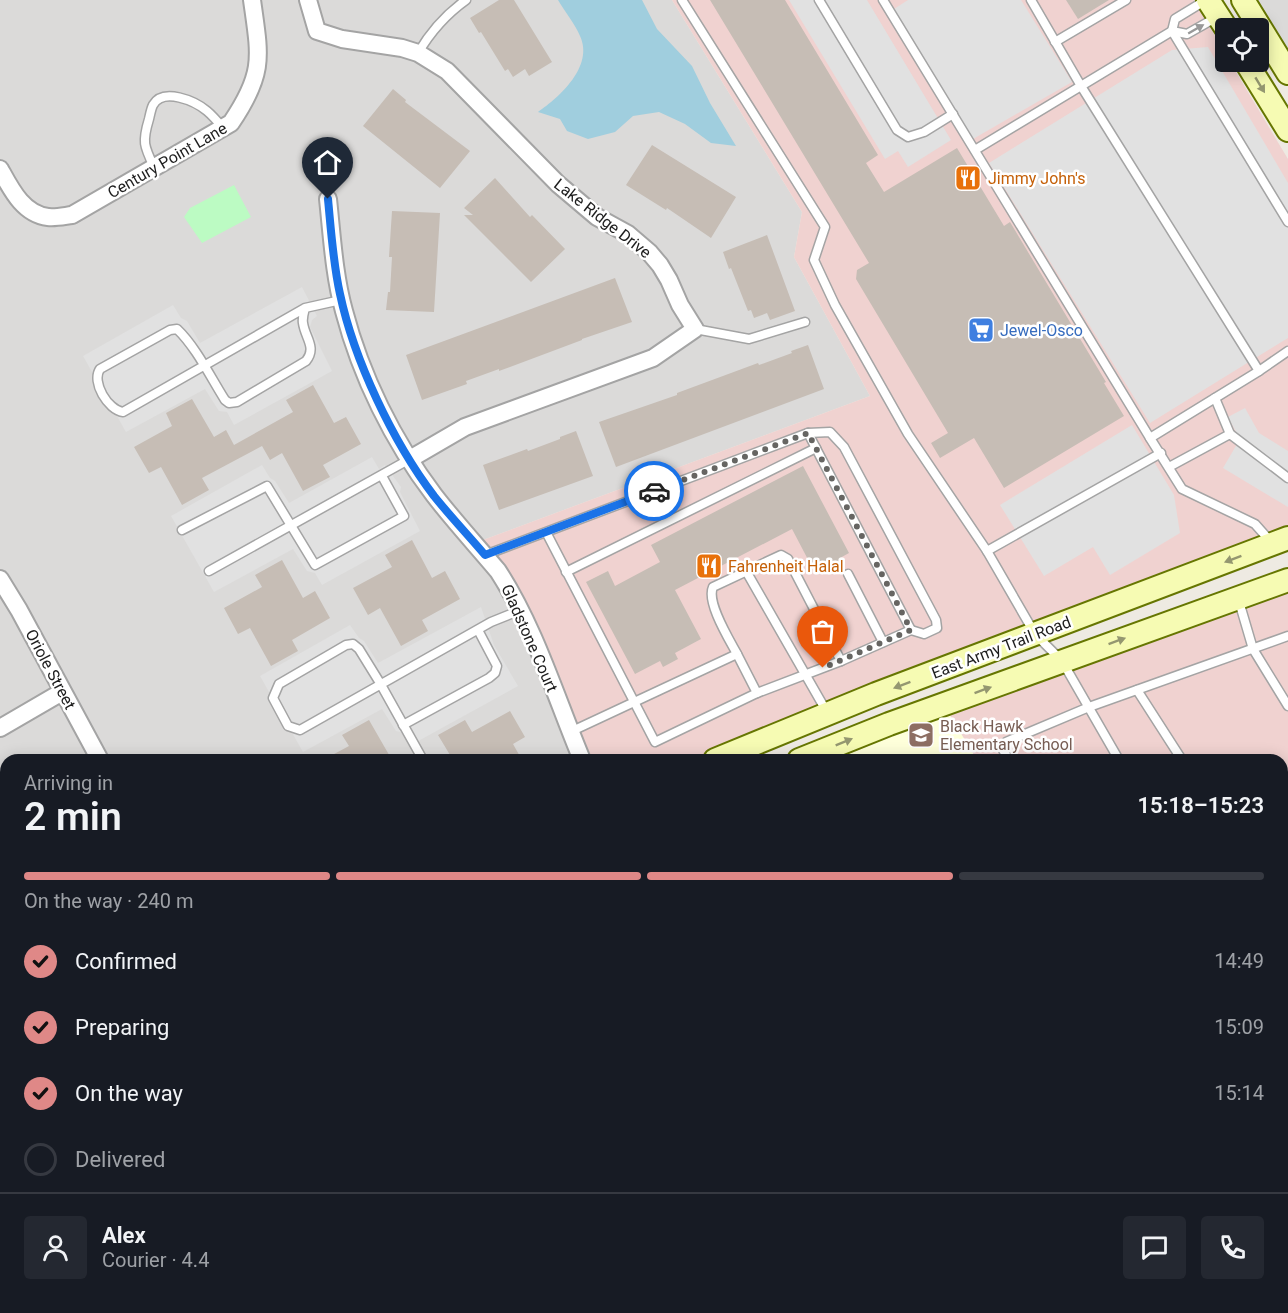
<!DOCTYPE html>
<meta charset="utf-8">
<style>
:root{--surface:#171b24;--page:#242831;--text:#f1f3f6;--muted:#9ea1a6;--line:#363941;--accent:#df8887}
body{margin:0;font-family:Roboto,sans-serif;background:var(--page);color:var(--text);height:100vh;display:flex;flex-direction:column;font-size:22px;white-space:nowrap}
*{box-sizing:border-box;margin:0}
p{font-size:20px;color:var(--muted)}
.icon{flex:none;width:33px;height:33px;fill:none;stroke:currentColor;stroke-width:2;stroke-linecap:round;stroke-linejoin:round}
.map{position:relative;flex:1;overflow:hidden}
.sheet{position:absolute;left:0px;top:754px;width:1288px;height:560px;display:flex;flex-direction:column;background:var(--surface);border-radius:18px 18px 0 0;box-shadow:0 3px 15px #0003}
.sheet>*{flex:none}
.buttons{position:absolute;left:1215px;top:18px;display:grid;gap:12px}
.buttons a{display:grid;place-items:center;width:54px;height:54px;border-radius:6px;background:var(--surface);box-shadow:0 3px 15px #0003;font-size:30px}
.pin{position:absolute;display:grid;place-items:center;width:51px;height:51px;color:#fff;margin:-62px -26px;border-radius:50% 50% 50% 0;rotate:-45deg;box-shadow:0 0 6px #0007}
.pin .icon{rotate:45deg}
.courier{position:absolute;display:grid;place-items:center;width:60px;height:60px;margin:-30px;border:4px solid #1a73e8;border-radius:50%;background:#fff;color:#222;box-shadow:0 2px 8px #0007}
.summary em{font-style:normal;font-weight:600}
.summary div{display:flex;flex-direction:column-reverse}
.summary{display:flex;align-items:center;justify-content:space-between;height:102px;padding:0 24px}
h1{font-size:39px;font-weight:600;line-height:45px}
.bar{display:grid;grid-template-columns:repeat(4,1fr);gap:9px 6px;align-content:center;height:72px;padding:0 24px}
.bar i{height:8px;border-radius:4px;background:var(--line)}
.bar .selected{background:var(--accent)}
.bar p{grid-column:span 4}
.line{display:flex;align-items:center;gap:15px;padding:0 24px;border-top:2px solid var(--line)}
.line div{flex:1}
.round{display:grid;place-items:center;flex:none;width:63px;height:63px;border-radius:6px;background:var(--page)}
ol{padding:0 24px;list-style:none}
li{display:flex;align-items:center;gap:18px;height:66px}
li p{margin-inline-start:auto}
li .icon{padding:6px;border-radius:50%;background:var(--accent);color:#111;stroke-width:4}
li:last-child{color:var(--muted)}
li i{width:33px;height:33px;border:3px solid var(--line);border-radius:50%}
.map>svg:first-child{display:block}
</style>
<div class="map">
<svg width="1288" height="1313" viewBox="0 0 1288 1313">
<rect width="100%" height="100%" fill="#eeeae2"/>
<g fill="#dbdad9">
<path d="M0,0H672L802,212L794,257L870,396L483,540L523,601L591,760H6V1046L0,1049Z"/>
<path d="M1252,0H1288V58Z"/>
<path d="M1288,1012V1273L1283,1264L1282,1016Z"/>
<path d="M6,1096V1308H998L1007,1313H0V1098Z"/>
</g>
<g fill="#f0d2d0">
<path d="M672,0H1194L1225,53L1226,62H1230L1288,159V530L816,710L695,760H591L523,601L483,540L870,396L794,257L802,212Z"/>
<path d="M1288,585V1012L1283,1016L1282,760H977L946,709Z"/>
</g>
<g fill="#feffda">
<path d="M946,709L977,760H816Z"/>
<path d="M1283,1264L1288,1273V1313H1007L998,1308H1282Z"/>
</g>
<path fill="#bcfbc3" d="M234,185L251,217L202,243L184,217L190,208Z"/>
<g fill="#e1e1e1">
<path d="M789,0H867L951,140L908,167L898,151L885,159Z"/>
<path d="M908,0H1021L1072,82L973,139L894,9Z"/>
<path d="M1208,47L1288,183V338L1150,423L989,163L1172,50Z"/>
<path d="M302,287L317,316L312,320L310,327L332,371L234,425L227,412L219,411L205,389L126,432L83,356L173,305L181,318L187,321L200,343Z"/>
<path d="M1245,408L1259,433L1288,451V507L1223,468L1240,439L1228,417Z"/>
<path d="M1132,425L1174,495L1180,533L1110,575L1093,547L1044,576L1000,505Z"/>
<path d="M372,457L379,469L385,465L401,487L400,492L420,531L322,585L315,573L307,571L293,549L214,592L171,516L262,465L270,478L275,481L289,503Z"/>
<path d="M481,607L494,645L518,686L411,745L404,733L396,731L382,709L303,752L260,676L350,625L359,638L364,641L378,663Z"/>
</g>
<path fill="#a0cede" d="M558,0H642L657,29L692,66L710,103L736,146L711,143L685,124L659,112L633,116L615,132L588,139L567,131L560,119L538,112C560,97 594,66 580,36C575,24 565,12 558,0Z"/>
<g fill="#c6bdb5">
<path d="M499,0H514L552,62L529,76L525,69L513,77L508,69L505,71L481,32L479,33L470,18Z"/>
<path d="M710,0H785L878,155L866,163L884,192L957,148L1004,226L1010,222L1106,382L1104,383L1124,416L1004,488L974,438L940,458L931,443L948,433L856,279L857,270L869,263Z"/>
<path d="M1066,0H1109L1078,19Z"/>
<path d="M393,89L406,100L405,102L470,151L440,188L363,126Z"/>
<path d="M652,145L736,197L711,238L667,208L666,210L626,185Z"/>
<path d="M495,178L530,217L532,215L565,249L531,282L464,215H473L464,208Z"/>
<path d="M392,211L440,213L434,312L386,310L388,292H390L392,257H389Z"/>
<path d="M767,235L795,311L770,320L767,313L754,318L751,310L748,311L731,268L729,269L723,252Z"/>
<path d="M615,278L632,322L582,339V340L499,371V369L466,381L467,384L422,400L406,355Z"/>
<path d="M808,345L824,389L616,467L599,422L677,395V393L758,363L759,365L792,353L791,351Z"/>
<path d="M313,385L334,423L346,417L361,444L323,465L330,477L303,491L282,453L270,460L262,446L202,478L209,490L182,505L161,467L149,473L134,447L172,426L166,413L192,399L214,437L226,430L234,445L293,412L286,400Z"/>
<path d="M576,431L593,476L499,510L483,465L527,449L528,451L560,439V437Z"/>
<path d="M803,466L849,553L840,558L842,561L826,570L824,566L814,571L792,529L675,590L701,639L675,653L678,659L663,667L660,661L635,674L586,582L608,571L615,586L660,562L651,545Z"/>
<path d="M412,540L432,578L445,571L460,599L422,620L428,631L401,646L380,608L368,615L353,588L392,567L385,555Z"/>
<path d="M282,560L303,598L315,591L330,618L292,640L298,651L271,666L250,628L238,634L224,608L262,587L255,575Z"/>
<path d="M510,711L525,737L513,744L522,760H453L438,735L465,720L472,732Z"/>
<path d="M369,720L392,760H323L349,746L342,735Z"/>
</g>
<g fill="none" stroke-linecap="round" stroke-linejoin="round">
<defs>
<g id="lane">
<path d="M682,0L825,227L814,260L835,305L908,434L987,551L1035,634L1062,661L1119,760"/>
<path d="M819,0L897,130L908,137L924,132L953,114"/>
<path d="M883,0L1150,438"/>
<path d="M1031,0L1081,86L1259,371L1150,438L1182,489L1255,524L1271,542"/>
<path d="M1172,31L1288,222"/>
<path d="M1172,31L1187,34L1217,17"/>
<path d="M1055,42L1126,0"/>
<path d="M418,53C431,31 445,15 466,0"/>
<path d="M975,150L1172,31L1175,19L1206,0"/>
<path d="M154,167C144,146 142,142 149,119C150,115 151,109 153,105C163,87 195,101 207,111C213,116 218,122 223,128"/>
<path d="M305,308C304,312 302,318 303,323C305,338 317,347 306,361L237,402L229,403L225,400C211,378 196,347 177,329L170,330L100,369C91,382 108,410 123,412L305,308L341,300"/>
<path d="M695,329L749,339L805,322"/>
<path d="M1259,371L1288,351"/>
<path d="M1215,398L1230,434"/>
<path d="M808,433L830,432L844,447L936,620L937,628L924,634L911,630"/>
<path d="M1169,467L1230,434L1288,478"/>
<path d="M182,530L267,486L315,565L404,516L382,476"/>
<path d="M987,551L1161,453"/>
<path d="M485,555L808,433L911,630L841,661L757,693L655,742L546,532"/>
<path d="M209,571L410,459"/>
<path d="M746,571L828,714"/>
<path d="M566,572L816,448"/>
<path d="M848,574L883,642"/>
<path d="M1238,598L1253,649L1288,706"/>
<path d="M737,654C729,639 706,602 713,587L781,555L788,559L841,661"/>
<path d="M1137,690L1182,760"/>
<path d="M403,725L489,678L495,673L497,666L478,630"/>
<path d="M570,732L737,654L757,693"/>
<path d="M423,760L380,683L359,649L353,644L346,645L279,684L273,698L288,726L300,730L491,622L521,610"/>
<path d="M1009,760L1003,750L1006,742L1089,707L1288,636"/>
<path d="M1282,785L1288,786"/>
<path d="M1282,999L1288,996"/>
<path d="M1282,1042L1288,1039"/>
</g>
<g id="street">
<path d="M308,0L317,31L342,39L402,48L418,53L447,71L558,184L597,217L628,234L649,252L660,265L669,280L680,305L695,329L653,358L465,427L410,459"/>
<path d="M0,169C11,189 23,214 48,217C55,218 64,216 72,215L231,123C265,73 260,57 252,0"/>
<path d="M328,199C332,236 334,275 344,311C361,376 393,441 434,495C454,521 477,546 498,571C535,628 556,698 582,760"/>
<path d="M0,579L19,610L100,760"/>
<path d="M0,728L62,692"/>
<path d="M453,1308L457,1313"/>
<path d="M983,1308L992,1313"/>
<path d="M846,1313L850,1308"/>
</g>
<g id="secondary">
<path d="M1208,0L1226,28"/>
<path d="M1243,0L1288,73"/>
<path d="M1246,62L1288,130"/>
<path d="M715,760L876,694L1288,538"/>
<path d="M799,760L889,724L1288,580"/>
<path d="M0,1055L6,1052"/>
<path d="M0,1088L6,1086"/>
</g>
</defs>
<use href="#lane" stroke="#a4a4a4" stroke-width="11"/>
<use href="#street" stroke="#a4a4a4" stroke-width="20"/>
<use href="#secondary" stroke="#667601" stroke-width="26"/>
<use href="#lane" stroke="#fff" stroke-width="8"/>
<use href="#street" stroke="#fff" stroke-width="16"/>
<use href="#secondary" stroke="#f6fbb3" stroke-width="22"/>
</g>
<defs><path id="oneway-solid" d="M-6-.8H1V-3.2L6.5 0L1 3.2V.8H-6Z" transform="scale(1.5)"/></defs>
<use fill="#999" href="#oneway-solid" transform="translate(1196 29) rotate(-30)"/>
<g fill="#949770">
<use href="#oneway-solid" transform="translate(1260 85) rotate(59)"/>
<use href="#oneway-solid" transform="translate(1233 559) rotate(159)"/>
<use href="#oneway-solid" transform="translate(1117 641) rotate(-20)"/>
<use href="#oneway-solid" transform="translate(902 685) rotate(159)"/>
<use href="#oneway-solid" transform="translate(983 690) rotate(-20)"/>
<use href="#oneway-solid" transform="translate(844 742) rotate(-22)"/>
</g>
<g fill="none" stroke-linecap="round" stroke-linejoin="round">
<path stroke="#666562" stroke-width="6" stroke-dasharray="0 10.8" d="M654,491L808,433L911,630L823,668"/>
<path stroke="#1a73e8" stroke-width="8" d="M328,199C331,230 333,263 340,294C354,360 393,442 434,496C450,516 468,535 485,555L654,491"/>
</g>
<defs>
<symbol id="restaurant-square" viewBox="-11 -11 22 22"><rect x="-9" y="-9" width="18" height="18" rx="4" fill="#e8710a" stroke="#fff"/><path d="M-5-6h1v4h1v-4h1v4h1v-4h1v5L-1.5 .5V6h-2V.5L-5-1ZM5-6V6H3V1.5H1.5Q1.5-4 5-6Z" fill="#fff"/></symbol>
<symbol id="supermarket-square" viewBox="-11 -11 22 22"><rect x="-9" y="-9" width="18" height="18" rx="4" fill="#3f7fe0" stroke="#fff"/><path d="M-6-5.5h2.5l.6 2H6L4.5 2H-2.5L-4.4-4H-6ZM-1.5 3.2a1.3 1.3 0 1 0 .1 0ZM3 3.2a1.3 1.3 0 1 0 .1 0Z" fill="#fff"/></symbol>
<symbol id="school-square" viewBox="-11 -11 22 22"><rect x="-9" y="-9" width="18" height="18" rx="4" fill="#8d6e63" stroke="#fff"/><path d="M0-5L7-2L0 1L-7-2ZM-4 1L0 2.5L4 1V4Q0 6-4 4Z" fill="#fff"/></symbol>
</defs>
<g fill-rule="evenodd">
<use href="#restaurant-square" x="953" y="163" width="30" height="30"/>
<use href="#supermarket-square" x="966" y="315" width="30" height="30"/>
<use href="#restaurant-square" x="694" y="551" width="30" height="30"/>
<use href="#school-square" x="906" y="720" width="30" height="30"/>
</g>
<g text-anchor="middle" stroke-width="5" stroke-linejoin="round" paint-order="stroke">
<g font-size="16" fill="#1d1d1d" stroke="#fff">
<text transform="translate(167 160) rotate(-30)" y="6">Century Point Lane</text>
<text transform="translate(603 218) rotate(38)" y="6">Lake Ridge Drive</text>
<text transform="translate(530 638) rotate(66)" y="6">Gladstone Court</text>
<text transform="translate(1001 647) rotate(-21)" y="6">East Army Trail Road</text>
<text transform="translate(51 669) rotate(62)" y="6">Oriole Street</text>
</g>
<g font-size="16" fill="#c56008" stroke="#fff" text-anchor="start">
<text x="988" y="184">Jimmy John's</text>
<text x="728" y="572">Fahrenheit Halal</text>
</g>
<g font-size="16" fill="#366cbe" stroke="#fff" text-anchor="start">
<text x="1000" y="336">Jewel-Osco</text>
</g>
<g font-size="16" fill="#785e54" stroke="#fff" text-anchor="start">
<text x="940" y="732">Black Hawk<tspan x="940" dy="18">Elementary School</tspan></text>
</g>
</g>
</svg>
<div class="buttons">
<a><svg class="icon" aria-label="locate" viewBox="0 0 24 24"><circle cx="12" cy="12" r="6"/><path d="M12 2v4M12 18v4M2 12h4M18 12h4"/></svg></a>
</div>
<div class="pin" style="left:823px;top:668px;background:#ea580c"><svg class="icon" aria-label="bag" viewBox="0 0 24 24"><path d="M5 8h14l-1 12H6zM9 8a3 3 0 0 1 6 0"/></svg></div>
<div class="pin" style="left:328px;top:199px;background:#1f2937"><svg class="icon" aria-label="home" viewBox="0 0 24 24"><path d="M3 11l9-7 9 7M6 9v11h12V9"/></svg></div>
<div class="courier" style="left:654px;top:491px"><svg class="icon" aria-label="car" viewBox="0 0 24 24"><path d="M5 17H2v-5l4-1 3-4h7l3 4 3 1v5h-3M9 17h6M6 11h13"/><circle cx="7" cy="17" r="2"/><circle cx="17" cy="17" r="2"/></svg></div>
<section class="sheet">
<div class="summary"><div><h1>2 min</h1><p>Arriving in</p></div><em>15:18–15:23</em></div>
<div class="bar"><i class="selected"></i><i class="selected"></i><i class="selected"></i><i></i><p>On the way · 240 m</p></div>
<ol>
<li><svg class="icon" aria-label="check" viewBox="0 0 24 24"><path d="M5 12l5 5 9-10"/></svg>Confirmed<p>14:49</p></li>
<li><svg class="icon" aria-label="check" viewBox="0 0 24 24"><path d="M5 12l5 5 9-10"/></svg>Preparing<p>15:09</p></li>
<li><svg class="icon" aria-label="check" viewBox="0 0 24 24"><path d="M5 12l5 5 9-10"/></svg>On the way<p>15:14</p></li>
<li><i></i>Delivered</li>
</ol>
<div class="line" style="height:108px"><a class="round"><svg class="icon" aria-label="person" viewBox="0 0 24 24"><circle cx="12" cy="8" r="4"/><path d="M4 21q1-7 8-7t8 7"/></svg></a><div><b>Alex</b><p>Courier · 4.4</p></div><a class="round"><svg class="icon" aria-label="chat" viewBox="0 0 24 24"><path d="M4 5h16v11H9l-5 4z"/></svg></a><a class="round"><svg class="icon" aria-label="phone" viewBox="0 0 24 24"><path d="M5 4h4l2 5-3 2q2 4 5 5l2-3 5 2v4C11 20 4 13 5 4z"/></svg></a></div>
</section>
</div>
